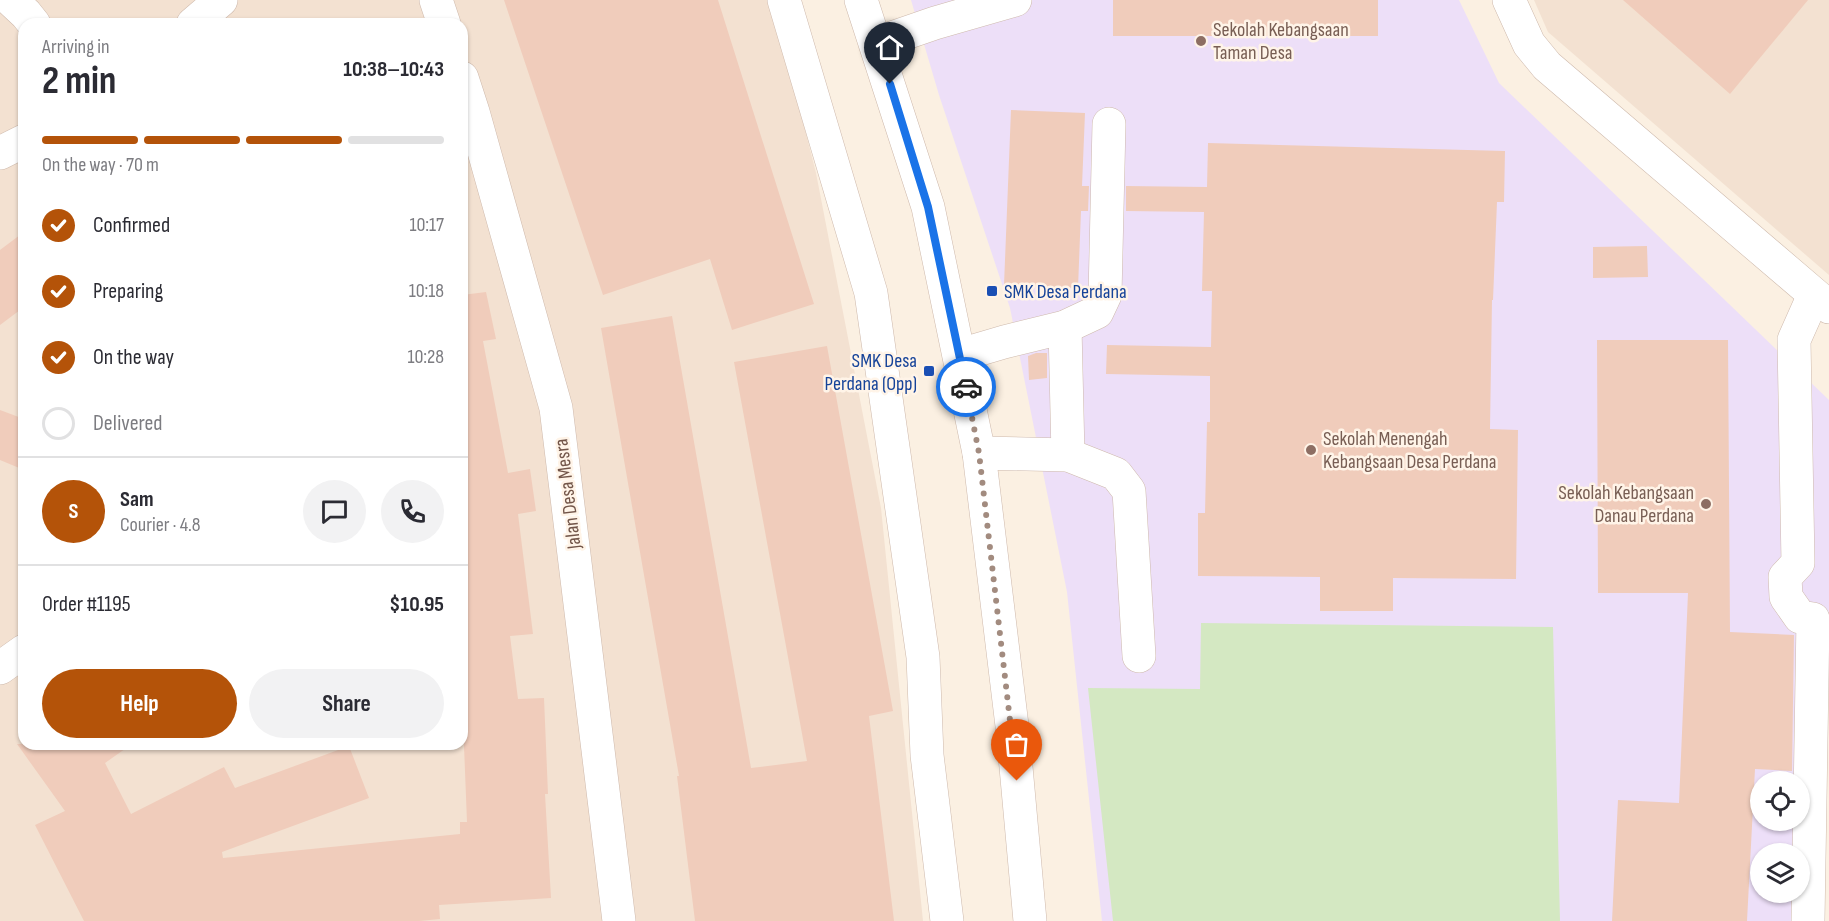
<!DOCTYPE html>
<meta charset="utf-8">
<style>
:root{--surface:#fff;--page:#f2f2f3;--text:#2b2b33;--muted:#7c7c81;--line:#e1e1e2;--accent:#b45309}
body{margin:0;font-family:"Sofia Sans Condensed",sans-serif;background:var(--page);color:var(--text);height:100vh;display:flex;flex-direction:column;font-size:22px;white-space:nowrap}
*{box-sizing:border-box;margin:0}
p{font-size:20px;color:var(--muted)}
.icon{flex:none;width:33px;height:33px;fill:none;stroke:currentColor;stroke-width:2;stroke-linecap:round;stroke-linejoin:round}
.map{position:relative;flex:1;overflow:hidden}
.side{position:absolute;left:18px;top:18px;width:450px;height:732px;display:flex;flex-direction:column;background:var(--surface);border-radius:18px;box-shadow:0 2px 4px #0004}
.side>*{flex:none}
.controls{position:absolute;left:1750px;top:771px;display:grid;gap:12px}
.controls a{display:grid;place-items:center;width:60px;height:60px;border-radius:50%;background:var(--surface);box-shadow:0 2px 4px #0004;font-size:30px}
.pin{position:absolute;display:grid;place-items:center;width:51px;height:51px;color:#fff;margin:-62px -26px;border-radius:50% 50% 50% 0;rotate:-45deg;box-shadow:0 0 6px #0007}
.pin .icon{rotate:45deg}
.courier{position:absolute;display:grid;place-items:center;width:60px;height:60px;margin:-30px;border:4px solid #1a73e8;border-radius:50%;background:#fff;color:#222;box-shadow:0 2px 8px #0007}
.head em{font-style:normal;font-weight:700}
.head div{display:flex;flex-direction:column-reverse}
.head{display:flex;align-items:center;justify-content:space-between;height:102px;padding:0 24px}
h1{font-size:39px;font-weight:700;line-height:45px}
.bar{display:grid;grid-template-columns:repeat(4,1fr);gap:9px 6px;align-content:center;height:72px;padding:0 24px}
.bar i{height:8px;border-radius:4px;background:var(--line)}
.bar .on{background:var(--accent)}
.bar p{grid-column:span 4}
.line{display:flex;align-items:center;gap:15px;padding:0 24px;border-top:2px solid var(--line)}
.line div{flex:1}
.round{display:grid;place-items:center;flex:none;width:63px;height:63px;border-radius:32px;background:var(--page)}
ol{padding:0 24px;list-style:none}
li{display:flex;align-items:center;gap:18px;height:66px}
li p{margin-inline-start:auto}
li .icon{padding:6px;border-radius:50%;background:var(--accent);color:#fff;stroke-width:4}
li:last-child{color:var(--muted)}
li i{width:33px;height:33px;border:3px solid var(--line);border-radius:50%}
.button{display:flex;gap:12px;margin-top:auto;padding:12px 24px}
.button a{flex:1;height:69px;border-radius:36px;background:var(--accent);color:#fff;font-size:24px;font-weight:700;line-height:69px;text-align:center}
.button a+a{background:var(--page);color:var(--text)}
.map>svg:first-child{display:block}
</style>
<div class="map">
<svg width="1829" height="921" viewBox="0 0 1829 921">
<rect width="100%" height="100%" fill="#fbf0e2"/>
<g fill="#f3e1d1" fill-rule="evenodd">
<path d="M0,0H772L816,173L881,508L923,921H0ZM24,24H462V744H24Z"/>
<path d="M1534,0H1829V275L1548,32Z"/>
</g>
<path fill="#eddff8" fill-rule="evenodd" d="M911,0H1459L1499,83L1829,400V609L1815,921H1102L1067,592L1010,308L939,95ZM1761,782H1800V820H1761ZM1761,854H1800V892H1761Z"/>
<path fill="#d4e8c2" d="M1201,623L1553,627L1560,921H1113L1088,688L1200,689Z"/>
<g fill="#f0ccbb">
<path d="M504,0H718L814,304L732,330L710,259L603,295Z"/>
<rect x="1113" y="0" width="265" height="36"/>
<path d="M1623,0H1808L1730,94Z"/>
<path d="M1011,110L1085,113L1082,186H1089L1088,211H1081L1078,288L1004,285Z"/>
<path d="M1208,143L1505,151L1504,202H1497L1493,300H1492L1490,429L1518,430L1516,579L1393,578V611H1320V577L1198,576V513H1205L1207,422H1210V376L1106,374L1107,345L1211,347L1212,291H1202L1204,212L1126,211V186L1207,187Z"/>
<path d="M24,232V307L0,325V250Z"/>
<path d="M1647,246L1648,277L1593,278V247Z"/>
<path d="M486,292L496,339L483,341L508,473L530,469L536,511L518,514L533,634L510,636L518,699L544,698L548,794H545L551,898L439,905L440,919L419,921H84L35,825L65,811L17,744H132L105,763L131,814L224,767L235,788L349,746L369,798L222,852L223,858L460,834V822H467L462,695V295Z"/>
<path d="M672,316L751,768L807,761L734,362L827,346L893,711L869,716L894,921H695L677,776H679L601,328Z"/>
<path d="M1597,340H1728L1730,632L1794,635L1792,771L1755,769L1747,921H1612L1618,800L1679,803L1688,593H1598Z"/>
<path d="M1036,353H1047V378L1029,380L1028,356Z"/>
<path d="M0,410L24,419V470L0,460Z"/>
</g>
<g fill="none" stroke-linecap="round" stroke-linejoin="round">
<defs>
<g id="minor">
<path d="M11,0L26,14L34,24"/>
<path d="M436,0L444,24"/>
<path d="M784,0L871,293L923,657L927,755L947,921"/>
<path d="M861,0L928,207L979,453L1013,734L1030,921"/>
<path d="M1509,0L1529,44L1547,66L1829,307"/>
<path d="M193,24L221,0"/>
<path d="M877,43L935,23L1015,0"/>
<path d="M462,78L473,112L556,408L619,921"/>
<path d="M0,153L24,141"/>
<path d="M1065,327L1068,455"/>
<path d="M960,355L1004,342L1065,327L1097,312L1105,295L1109,124"/>
<path d="M979,453L1068,455L1116,474L1129,491L1139,656"/>
<path d="M0,668L24,651"/>
<path d="M1808,921L1813,619L1800,617L1786,597L1785,577L1798,563L1794,340L1814,295"/>
</g>
</defs>
<use href="#minor" stroke="#ceb9ac" stroke-width="34"/>
<use href="#minor" stroke="#fff" stroke-width="33"/>
</g>
<g fill="none" stroke-linecap="round" stroke-linejoin="round">
<path stroke="#a28b7f" stroke-width="6" stroke-dasharray="0 10.8" d="M966,387L979,453L1017,781"/>
<path stroke="#1a73e8" stroke-width="8" d="M890,84L928,207L966,387"/>
</g>
<g fill="#8d6e63" stroke="#fff4e8" stroke-width="2">
<circle cx="1201" cy="41" r="6"/>
<circle cx="1311" cy="450" r="6"/>
<circle cx="1706" cy="504" r="6"/>
</g>
<g fill="#1a4fb4" stroke="#fff4e8" stroke-width="2">
<rect x="986" y="285" width="12" height="12" rx="3"/>
<rect x="923" y="365" width="12" height="12" rx="3"/>
</g>
<g text-anchor="middle" stroke-width="5" stroke-linejoin="round" paint-order="stroke">
<g font-size="20" fill="#785e54" stroke="#fff4e8" text-anchor="start">
<text x="1213" y="36">Sekolah Kebangsaan<tspan x="1213" dy="23">Taman Desa</tspan></text>
<text x="1323" y="445">Sekolah Menengah<tspan x="1323" dy="23">Kebangsaan Desa Perdana</tspan></text>
<text x="1694" y="499" text-anchor="end">Sekolah Kebangsaan<tspan x="1694" dy="23">Danau Perdana</tspan></text>
</g>
<g font-size="20" fill="#164399" stroke="#fff4e8" text-anchor="start">
<text x="1004" y="298">SMK Desa Perdana</text>
<text x="917" y="367" text-anchor="end">SMK Desa<tspan x="917" dy="23">Perdana (Opp)</tspan></text>
</g>
<g font-size="20" fill="#725549" stroke="#fff4e8">
<text transform="translate(567 494) rotate(-97)" y="7">Jalan Desa Mesra</text>
</g>
</g>
</svg>
<div class="controls">
<a><svg class="icon" aria-label="locate" viewBox="0 0 24 24"><circle cx="12" cy="12" r="6"/><path d="M12 2v4M12 18v4M2 12h4M18 12h4"/></svg></a>
<a><svg class="icon" aria-label="layers" viewBox="0 0 24 24"><path d="M12 4l9 5-9 5-9-5zM3 14l9 5 9-5"/></svg></a>
</div>
<div class="pin" style="left:1017px;top:781px;background:#ea580c"><svg class="icon" aria-label="bag" viewBox="0 0 24 24"><path d="M5 8h14l-1 12H6zM9 8a3 3 0 0 1 6 0"/></svg></div>
<div class="pin" style="left:890px;top:84px;background:#1f2937"><svg class="icon" aria-label="home" viewBox="0 0 24 24"><path d="M3 11l9-7 9 7M6 9v11h12V9"/></svg></div>
<div class="courier" style="left:966px;top:387px"><svg class="icon" aria-label="car" viewBox="0 0 24 24"><path d="M5 17H2v-5l4-1 3-4h7l3 4 3 1v5h-3M9 17h6M6 11h13"/><circle cx="7" cy="17" r="2"/><circle cx="17" cy="17" r="2"/></svg></div>
<section class="side">
<div class="head"><div><h1>2 min</h1><p>Arriving in</p></div><em>10:38–10:43</em></div>
<div class="bar"><i class="on"></i><i class="on"></i><i class="on"></i><i></i><p>On the way · 70 m</p></div>
<ol>
<li><svg class="icon" aria-label="check" viewBox="0 0 24 24"><path d="M5 12l5 5 9-10"/></svg>Confirmed<p>10:17</p></li>
<li><svg class="icon" aria-label="check" viewBox="0 0 24 24"><path d="M5 12l5 5 9-10"/></svg>Preparing<p>10:18</p></li>
<li><svg class="icon" aria-label="check" viewBox="0 0 24 24"><path d="M5 12l5 5 9-10"/></svg>On the way<p>10:28</p></li>
<li><i></i>Delivered</li>
</ol>
<div class="line" style="height:108px"><b class="round" style="background:var(--accent);color:#fff">S</b><div><b>Sam</b><p>Courier · 4.8</p></div><a class="round"><svg class="icon" aria-label="chat" viewBox="0 0 24 24"><path d="M4 5h16v11H9l-5 4z"/></svg></a><a class="round"><svg class="icon" aria-label="phone" viewBox="0 0 24 24"><path d="M5 4h4l2 5-3 2q2 4 5 5l2-3 5 2v4C11 20 4 13 5 4z"/></svg></a></div>
<div class="line" style="height:78px"><div>Order #1195</div><b>$10.95</b></div>
<div class="button"><a>Help</a><a>Share</a></div>
</section>
</div>
